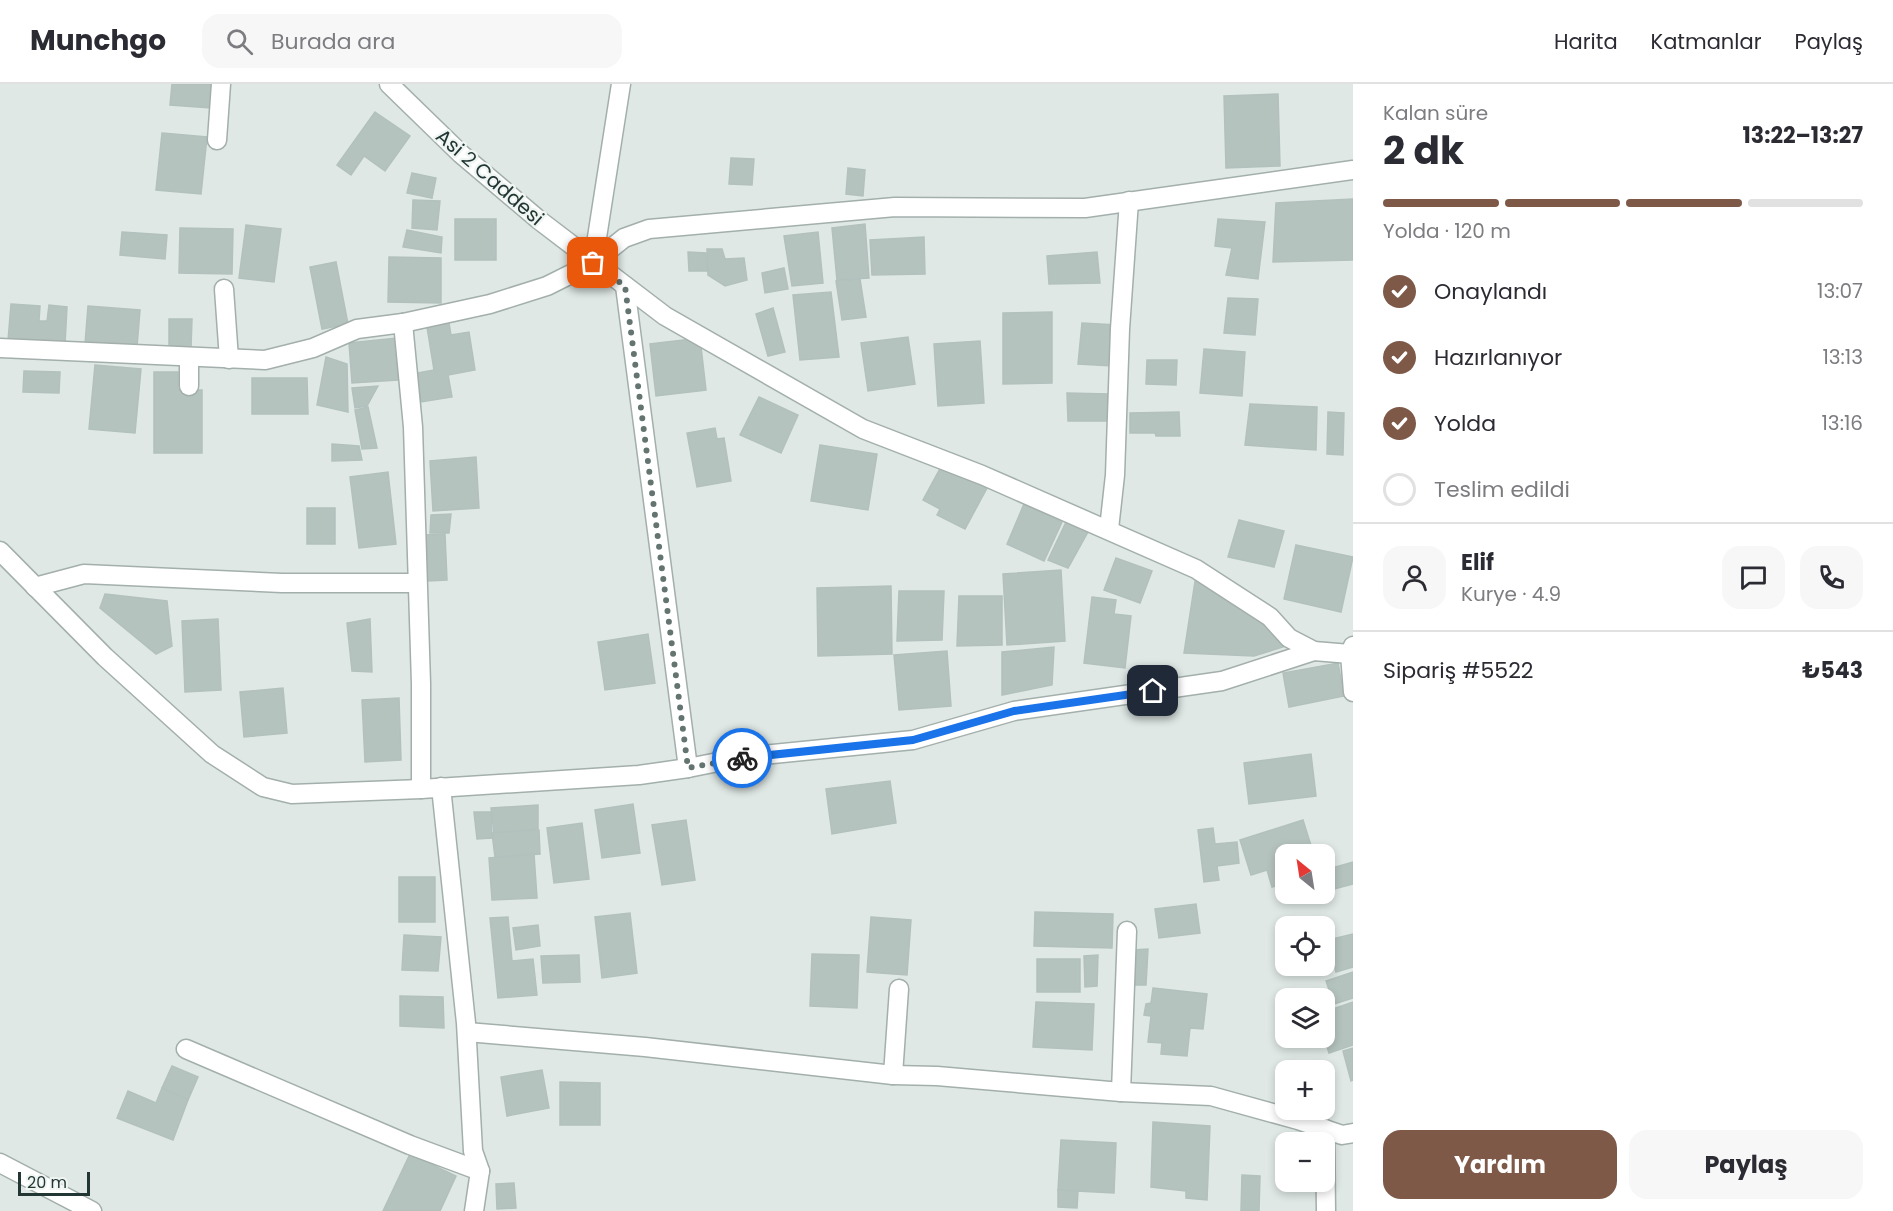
<!DOCTYPE html>
<html lang="tr">
<meta charset="utf-8">
<style>
:root{--surface:#fff;--page:#f7f7f7;--text:#2b2b33;--muted:#7c7c81;--line:#e1e1e2;--accent:#7e5948}
body{margin:0;font-family:Poppins,sans-serif;background:var(--page);color:var(--text);height:100vh;display:flex;flex-direction:column;font-size:22px;white-space:nowrap}
*{box-sizing:border-box;margin:0}
p{font-size:20px;color:var(--muted)}
.icon{flex:none;width:33px;height:33px;fill:none;stroke:currentColor;stroke-width:2;stroke-linecap:round;stroke-linejoin:round}
.map{position:relative;flex:1;overflow:hidden}
.panel{display:flex;flex-direction:column;background:var(--surface);width:540px}
.panel>*{flex:none}
.needle{width:39px;rotate:330deg}
.buttons{position:absolute;left:1275px;top:760px;display:grid;gap:12px}
.buttons a{display:grid;place-items:center;width:60px;height:60px;border-radius:12px;background:var(--surface);box-shadow:0 3px 9px #0003;font-size:30px}
.scale{position:absolute;left:18px;bottom:15px;width:72px;box-sizing:border-box;padding-left:6px;border:3px solid #223633;border-top:0;font-size:16px;line-height:21px;white-space:nowrap;color:#223633;-webkit-text-stroke:4px #eff5f3;paint-order:stroke}
.pin{position:absolute;display:grid;place-items:center;width:51px;height:51px;color:#fff;margin:-26px;border-radius:12px;box-shadow:0 3px 9px #0006}
.courier{position:absolute;display:grid;place-items:center;width:60px;height:60px;margin:-30px;border:4px solid #1a73e8;border-radius:50%;background:#fff;color:#222;box-shadow:0 2px 8px #0007}
.head em{font-style:normal;font-weight:700}
.head div{display:flex;flex-direction:column-reverse}
.head{display:flex;align-items:center;justify-content:space-between;height:102px;padding:0 30px}
h1{font-size:39px;font-weight:700;line-height:45px}
.bar{display:grid;grid-template-columns:repeat(4,1fr);gap:9px 6px;align-content:center;height:72px;padding:0 30px}
.bar i{height:8px;border-radius:4px;background:var(--line)}
.bar .on{background:var(--accent)}
.bar p{grid-column:span 4}
.line{display:flex;align-items:center;gap:15px;padding:0 30px;border-top:2px solid var(--line)}
.line div{flex:1}
.round{display:grid;place-items:center;flex:none;width:63px;height:63px;border-radius:18px;background:var(--page)}
ol{padding:0 30px;list-style:none}
li{display:flex;align-items:center;gap:18px;height:66px}
li p{margin-inline-start:auto}
li .icon{padding:6px;border-radius:50%;background:var(--accent);color:#fff;stroke-width:4}
li:last-child{color:var(--muted)}
li i{width:33px;height:33px;border:3px solid var(--line);border-radius:50%}
.primary-button{display:flex;gap:12px;margin-top:auto;padding:12px 30px}
.primary-button a{flex:1;height:69px;border-radius:18px;background:var(--accent);color:#fff;font-size:24px;font-weight:700;line-height:69px;text-align:center}
.primary-button a+a{background:var(--page);color:var(--text)}
header{display:flex;align-items:center;gap:36px;box-sizing:border-box;height:84px;padding:0 30px;background:var(--surface);border-bottom:2px solid var(--line)}
header strong{font-size:28px}
nav{display:flex;gap:33px;margin-inline-start:auto;font-size:21px}
.search{width:420px;height:54px;background:var(--page);display:flex;align-items:center;gap:15px;box-sizing:border-box;padding:0 21px;border-radius:18px;color:var(--muted);font-size:22px}
main{display:flex;flex:1;min-height:0}
.map>svg:first-child{display:block}
</style>
<header>
<strong>Munchgo</strong>
<div class="search"><svg class="icon" aria-label="search" viewBox="0 0 24 24"><circle cx="10" cy="10" r="6"/><path d="M15 15l6 6"/></svg>Burada ara</div>
<nav><a>Harita</a><a>Katmanlar</a><a>Paylaş</a></nav>
</header>
<main>
<div class="map">
<svg width="1353" height="1127" viewBox="0 0 1353 1127">
<rect width="100%" height="100%" fill="#dfe8e5"/>
<g fill="#b5c3be" stroke="#b2c1bd" stroke-width="1.5">
<path d="M172,0H213L211,24L170,21Z"/>
<path d="M1278,10L1280,82L1226,84L1224,12Z"/>
<path d="M375,28L410,52L385,87L364,72L351,91L337,81Z"/>
<path d="M162,49L207,53L201,110L156,106Z"/>
<path d="M731,74L754,75L752,101L729,100Z"/>
<path d="M848,84L865,86L863,112L846,110Z"/>
<path d="M412,89L436,94L432,114L407,109Z"/>
<path d="M1353,115V176L1273,178L1276,119Z"/>
<path d="M413,116L440,117L437,146L412,144Z"/>
<rect x="455" y="135" width="41" height="41"/>
<path d="M1218,135L1265,138L1258,195L1226,191L1232,164L1215,162Z"/>
<path d="M865,140L869,194L837,196L832,144Z"/>
<path d="M246,141L281,145L274,198L239,194Z"/>
<path d="M180,144L233,145L232,190L179,189Z"/>
<path d="M407,146L442,153L441,169L403,163Z"/>
<path d="M122,148L167,151L165,175L120,171Z"/>
<path d="M818,148L823,199L792,202L784,152Z"/>
<path d="M924,153L925,190L872,191L870,156Z"/>
<path d="M707,165H722L725,175L744,174L747,196L725,202L708,191Z"/>
<path d="M688,168L706,169L707,187H689Z"/>
<path d="M1097,168L1100,199L1049,200L1047,172Z"/>
<path d="M389,173L441,174V219L388,218Z"/>
<path d="M336,178L348,240L322,245L310,183Z"/>
<path d="M784,184L788,205L765,209L762,189Z"/>
<path d="M860,195L866,233L842,236L836,197Z"/>
<path d="M831,208L839,273L800,276L793,211Z"/>
<path d="M1228,214L1258,215L1255,251L1224,249Z"/>
<path d="M11,220L40,222L39,237H47L49,221L67,223L65,260L8,257Z"/>
<path d="M88,222L140,226L137,263L85,260Z"/>
<path d="M773,224L785,268L768,272L756,230Z"/>
<path d="M1052,228V299L1003,300V229Z"/>
<path d="M169,235H192L191,264H169Z"/>
<path d="M449,239L451,251L469,248L475,286L448,291L452,313L421,318L417,289L434,286L427,243Z"/>
<path d="M1082,239L1117,241L1113,282L1078,280Z"/>
<path d="M908,253L915,300L868,307L861,259Z"/>
<path d="M397,254L398,296L352,299L349,259Z"/>
<path d="M700,254L706,306L656,312L650,260Z"/>
<path d="M980,257L984,319L938,322L934,260Z"/>
<path d="M1204,265L1245,268L1242,312L1200,309Z"/>
<path d="M326,273L347,280L348,328L317,321Z"/>
<path d="M1147,276H1177L1176,301L1146,300Z"/>
<path d="M95,281L141,285L135,349L89,345Z"/>
<path d="M24,287L60,288L59,309L23,308Z"/>
<path d="M154,288H178V306H202V369H154Z"/>
<path d="M252,294H307L308,330H252Z"/>
<path d="M378,302L367,322L355,324L352,304Z"/>
<path d="M1067,309L1108,310V337H1068Z"/>
<path d="M759,313L798,331L781,369L740,351Z"/>
<path d="M1250,320L1317,323L1316,366L1245,361Z"/>
<path d="M368,323L377,364L362,365L355,326Z"/>
<path d="M1179,328L1180,352H1156L1155,349H1130V329Z"/>
<path d="M1328,328L1344,329L1343,371L1327,370Z"/>
<path d="M715,344L717,355L724,354L731,397L697,403L687,349Z"/>
<path d="M332,360L359,362L362,376L332,377Z"/>
<path d="M820,361L877,370L868,426L811,417Z"/>
<path d="M476,373L479,424L433,427L430,377Z"/>
<path d="M942,381L987,404L965,445L937,431L940,425L923,416Z"/>
<path d="M388,388L396,460L359,464L350,393Z"/>
<path d="M1024,420L1062,438L1044,477L1007,460Z"/>
<rect x="307" y="424" width="28" height="36"/>
<path d="M451,430L449,449H430L431,431Z"/>
<path d="M1067,436L1089,446L1068,484L1048,476Z"/>
<path d="M1239,436L1284,447L1274,483L1228,473Z"/>
<path d="M445,450L447,496L428,497L426,451Z"/>
<path d="M1296,461L1353,473L1341,528L1284,515Z"/>
<path d="M1116,474L1152,487L1140,519L1104,506Z"/>
<path d="M1061,486L1065,557L1007,561L1003,490Z"/>
<path d="M1196,491L1288,556L1289,561L1254,572L1184,569Z"/>
<path d="M891,502L892,570L818,572L817,504Z"/>
<path d="M899,507H944L942,556L897,557Z"/>
<path d="M105,510L167,517L172,562L156,570L100,524Z"/>
<path d="M959,512H1002V561L957,562Z"/>
<path d="M1092,513L1116,516L1114,530L1131,532L1125,584L1084,579Z"/>
<path d="M218,535L221,606L185,608L182,537Z"/>
<path d="M370,535L372,588L352,587L347,539Z"/>
<path d="M648,550L655,599L605,606L598,558Z"/>
<path d="M1054,563L1052,601L1002,611V568Z"/>
<path d="M947,567L951,622L899,626L894,571Z"/>
<path d="M1338,579L1344,612L1289,623L1283,589Z"/>
<path d="M283,604L287,649L244,653L240,608Z"/>
<path d="M399,614L401,676L365,678L362,616Z"/>
<path d="M1311,670L1316,712L1249,720L1244,679Z"/>
<path d="M890,697L896,739L832,750L826,705Z"/>
<path d="M633,720L640,769L602,774L595,726Z"/>
<path d="M538,721V745L494,749L491,724Z"/>
<path d="M474,728H491L492,754L477,755Z"/>
<path d="M686,736L695,796L662,801L652,741Z"/>
<path d="M1303,736L1314,771H1286V799L1272,803L1267,786L1251,791L1240,756Z"/>
<path d="M582,739L589,795L554,799L547,744Z"/>
<path d="M1213,744L1215,760L1237,758L1239,779L1217,782L1219,796L1204,798L1198,746Z"/>
<path d="M539,746L540,770L495,773L492,749Z"/>
<path d="M534,770L537,814L492,816L489,774Z"/>
<path d="M1353,778V800L1330,806L1325,786Z"/>
<rect x="399" y="793" width="36" height="45"/>
<path d="M1196,820L1200,849L1159,854L1155,825Z"/>
<path d="M1035,828L1113,830L1112,864L1034,862Z"/>
<path d="M630,829L637,889L602,894L595,833Z"/>
<path d="M508,833L512,877L533,875L537,911L498,914L490,834Z"/>
<path d="M871,833L911,836L907,891L867,888Z"/>
<path d="M538,841L540,862L516,866L513,844Z"/>
<path d="M1353,850V883L1336,888L1328,856Z"/>
<path d="M404,851L441,853L438,887L402,886Z"/>
<path d="M1148,865L1146,901H1132L1133,866Z"/>
<path d="M812,870L859,871L857,924L810,922Z"/>
<path d="M579,871L580,898L543,899L541,872Z"/>
<path d="M1098,871L1097,902L1085,903L1084,872Z"/>
<rect x="1037" y="875" width="43" height="33"/>
<path d="M1353,888V914L1334,920L1326,897Z"/>
<path d="M1153,904L1207,910L1203,945L1190,944L1187,972L1161,970L1162,959L1148,958L1151,932L1144,931L1146,920L1151,919Z"/>
<path d="M400,912L443,913L444,944L400,942Z"/>
<path d="M1036,918L1094,920L1092,966L1033,963Z"/>
<path d="M1353,918V961L1329,969L1324,954V928Z"/>
<path d="M1353,964V996L1351,997L1343,967Z"/>
<path d="M172,982L198,993L188,1016L162,1004Z"/>
<path d="M542,986L549,1024L507,1032L501,993Z"/>
<path d="M560,998L600,999V1041H560Z"/>
<path d="M162,1004L188,1016L173,1056L117,1034L128,1007L156,1019Z"/>
<path d="M1153,1038L1210,1042L1207,1116L1186,1114V1107L1151,1103Z"/>
<path d="M1061,1056L1116,1059L1114,1109L1058,1106Z"/>
<path d="M410,1070L456,1092L440,1127H383Z"/>
<path d="M1242,1091L1260,1092L1259,1127H1241Z"/>
<path d="M514,1099L516,1124L497,1125L496,1100Z"/>
<path d="M1058,1106L1078,1107L1077,1124L1058,1123Z"/>
</g>
<g fill="none" stroke-linecap="round" stroke-linejoin="round">
<defs>
<g id="minor">
<path d="M389,0L461,70L539,136L665,232L863,345L982,391L1196,485L1270,533L1289,554L1314,567L1350,570"/>
<path d="M217,56L221,0"/>
<path d="M593,179L621,0"/>
<path d="M625,202L688,684"/>
<path d="M224,205L229,275"/>
<path d="M403,239L413,343L421,600V705"/>
<path d="M0,264L265,276L313,264L357,245L403,239L490,220L547,202L593,179L624,154L649,145L895,123L1085,124L1353,86"/>
<path d="M189,273V302"/>
<path d="M1109,445L1115,391L1120,245L1129,117"/>
<path d="M0,467L105,573L212,670L263,703L292,710L421,705L639,691L688,684L743,673L913,656L1014,627L1222,597L1314,567"/>
<path d="M35,503L84,490L282,499H417"/>
<path d="M1353,562L1350,570L1353,608"/>
<path d="M441,703L466,939L473,1067L480,1087L474,1127"/>
<path d="M467,948L645,963L893,991L937,992L1121,1008L1211,1012L1298,1036L1342,1051L1353,1049"/>
<path d="M186,965L410,1061L480,1087"/>
<path d="M893,991L899,905"/>
<path d="M1121,1008L1127,847"/>
<path d="M1325,1045L1326,1127"/>
<path d="M0,1079L92,1127"/>
</g>
</defs>
<use href="#minor" stroke="#a3afac" stroke-width="21"/>
<use href="#minor" stroke="#fff" stroke-width="18"/>
</g>
<g fill="none" stroke-linecap="round" stroke-linejoin="round">
<path stroke="#647471" stroke-width="6" stroke-dasharray="0 10.8" d="M593,179L625,202L688,684L742,674"/>
<path stroke="#1a73e8" stroke-width="8" d="M742,674L913,656L1014,627L1153,607"/>
</g>
<g text-anchor="middle" stroke-width="4.5" stroke-linejoin="round" paint-order="stroke">
<g font-size="20" fill="#223633" stroke="#eff5f3">
<text transform="translate(490 93) rotate(41)" y="7">Asi 2 Caddesi</text>
</g>
</g>
</svg>
<div class="buttons">
<a><svg class="needle" viewBox="-14 -14 28 28"><path d="M0-13l5 13h-10z" fill="#e53935"/><path d="M0 13l5-13h-10z" fill="#7c7c81"/></svg></a>
<a><svg class="icon" aria-label="locate" viewBox="0 0 24 24"><circle cx="12" cy="12" r="6"/><path d="M12 2v4M12 18v4M2 12h4M18 12h4"/></svg></a>
<a><svg class="icon" aria-label="layers" viewBox="0 0 24 24"><path d="M12 4l9 5-9 5-9-5zM3 14l9 5 9-5"/></svg></a>
<a>+</a>
<a>−</a>
</div>
<div class="scale">20 m</div>
<div class="pin" style="left:593px;top:179px;background:#ea580c"><svg class="icon" aria-label="bag" viewBox="0 0 24 24"><path d="M5 8h14l-1 12H6zM9 8a3 3 0 0 1 6 0"/></svg></div>
<div class="pin" style="left:1153px;top:607px;background:#1f2937"><svg class="icon" aria-label="home" viewBox="0 0 24 24"><path d="M3 11l9-7 9 7M6 9v11h12V9"/></svg></div>
<div class="courier" style="left:742px;top:674px"><svg class="icon" aria-label="bike" viewBox="0 0 24 24"><circle cx="6" cy="16" r="4"/><circle cx="18" cy="16" r="4"/><path d="M6 16l4-8h5l3 8M10 8l3 8H6M13 5h3"/></svg></div>
</div>
<section class="panel">
<div class="head"><div><h1>2 dk</h1><p>Kalan süre</p></div><em>13:22–13:27</em></div>
<div class="bar"><i class="on"></i><i class="on"></i><i class="on"></i><i></i><p>Yolda · 120 m</p></div>
<ol>
<li><svg class="icon" aria-label="check" viewBox="0 0 24 24"><path d="M5 12l5 5 9-10"/></svg>Onaylandı<p>13:07</p></li>
<li><svg class="icon" aria-label="check" viewBox="0 0 24 24"><path d="M5 12l5 5 9-10"/></svg>Hazırlanıyor<p>13:13</p></li>
<li><svg class="icon" aria-label="check" viewBox="0 0 24 24"><path d="M5 12l5 5 9-10"/></svg>Yolda<p>13:16</p></li>
<li><i></i>Teslim edildi</li>
</ol>
<div class="line" style="height:108px"><a class="round"><svg class="icon" aria-label="person" viewBox="0 0 24 24"><circle cx="12" cy="8" r="4"/><path d="M4 21q1-7 8-7t8 7"/></svg></a><div><b>Elif</b><p>Kurye · 4.9</p></div><a class="round"><svg class="icon" aria-label="chat" viewBox="0 0 24 24"><path d="M4 5h16v11H9l-5 4z"/></svg></a><a class="round"><svg class="icon" aria-label="phone" viewBox="0 0 24 24"><path d="M5 4h4l2 5-3 2q2 4 5 5l2-3 5 2v4C11 20 4 13 5 4z"/></svg></a></div>
<div class="line" style="height:78px"><div>Sipariş #5522</div><b>₺543</b></div>
<div class="primary-button"><a>Yardım</a><a>Paylaş</a></div>
</section>
</main>
